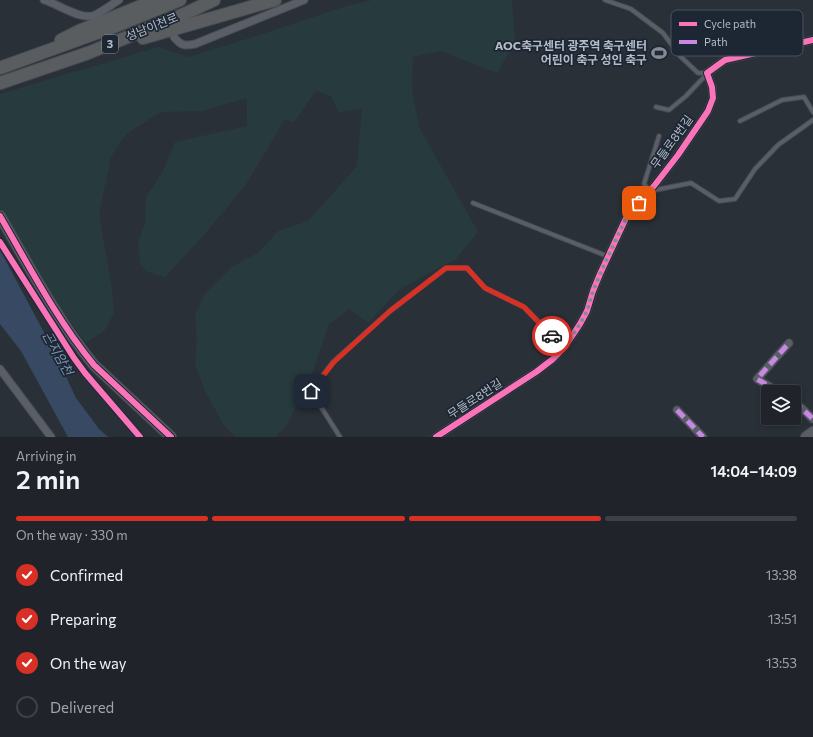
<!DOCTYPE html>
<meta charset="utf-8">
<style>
:root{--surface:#20242a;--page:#282c32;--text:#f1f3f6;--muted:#a2a4a8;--line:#3d4147;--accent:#d93025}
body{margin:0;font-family:Commissioner,"Noto Sans KR",sans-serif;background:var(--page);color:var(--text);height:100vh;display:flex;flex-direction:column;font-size:15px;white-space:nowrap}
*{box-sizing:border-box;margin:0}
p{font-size:13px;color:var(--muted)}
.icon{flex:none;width:22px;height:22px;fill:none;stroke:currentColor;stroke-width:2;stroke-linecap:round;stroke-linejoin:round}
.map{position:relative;height:437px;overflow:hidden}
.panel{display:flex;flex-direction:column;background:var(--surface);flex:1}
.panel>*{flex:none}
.fabs{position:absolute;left:761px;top:385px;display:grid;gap:8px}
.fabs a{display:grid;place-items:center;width:40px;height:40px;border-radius:4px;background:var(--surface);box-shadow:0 2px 6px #0003,0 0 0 1px var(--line);font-size:20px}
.pin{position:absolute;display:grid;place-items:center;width:34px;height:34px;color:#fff;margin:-17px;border-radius:8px;box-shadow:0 2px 6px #0006}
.courier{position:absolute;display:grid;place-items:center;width:40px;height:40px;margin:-20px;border:3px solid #d93025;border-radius:50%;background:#fff;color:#222;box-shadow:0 1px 5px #0007}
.overview em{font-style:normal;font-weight:600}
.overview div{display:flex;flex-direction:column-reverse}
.overview{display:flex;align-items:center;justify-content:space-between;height:68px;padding:0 16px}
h1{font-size:26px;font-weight:600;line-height:30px}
.bar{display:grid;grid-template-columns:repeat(4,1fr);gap:6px 4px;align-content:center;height:48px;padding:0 16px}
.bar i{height:5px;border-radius:3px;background:var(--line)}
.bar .current{background:var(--accent)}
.bar p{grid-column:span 4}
ol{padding:0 16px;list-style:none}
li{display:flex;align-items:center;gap:12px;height:44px}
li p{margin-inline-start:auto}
li .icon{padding:4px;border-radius:50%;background:var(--accent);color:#fff;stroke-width:4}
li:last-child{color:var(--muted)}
li i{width:22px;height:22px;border:2px solid var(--line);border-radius:50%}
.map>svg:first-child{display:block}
</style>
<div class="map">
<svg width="813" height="437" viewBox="0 0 813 437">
<rect width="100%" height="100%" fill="#2a3038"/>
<path fill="#273a3e" d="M372,0H512L515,42L497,73L440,51L413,57L412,89L419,127L478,232L456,259L431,272L399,290L368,323L349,309L329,324L310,380L287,425L275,437H236L223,424L205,391L195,364L197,340L195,315L204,295L233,266L258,253L278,231L308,221L357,166L362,109L339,112L331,96L316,91L294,122L285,119L245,186L204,235L165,277L148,272L140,264L138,243L145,223L146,197L163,171L175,142L247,126V98L202,111L161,112L126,134L111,157L99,215L112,287L114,313L105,330L86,343L61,310L0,208V94L158,47L189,57L272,31L347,6Z"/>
<path fill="#384963" d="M0,250L55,353L76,398L99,429L108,437H68L21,351L0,324Z"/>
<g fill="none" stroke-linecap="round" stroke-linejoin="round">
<defs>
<g id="lane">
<path d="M605,0L631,9L663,33L680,56L698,73H707"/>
<path d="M656,107L669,110L686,96L707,74"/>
<path d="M740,121L782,100L804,97L813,112"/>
<path d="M659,136L644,184L650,191L691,183L719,201L735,199L755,169L778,145L813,120"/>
<path d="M473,203L607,256"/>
<path d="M340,437L311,391L333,362L390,311L446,268H467L485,288L524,307L564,348"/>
</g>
<g id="street">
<path d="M44,0C58,4 82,21 95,15C103,11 111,5 119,0"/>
<path d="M174,37C181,46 185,46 195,44L304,0"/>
<path d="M0,369L51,437"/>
<path d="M779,392L757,379L789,343"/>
<path d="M794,401L813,419"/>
<path d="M677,410L703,437"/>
<path d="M436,437L536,372L553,359L564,348L580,324L587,311L593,291L600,274L627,216L654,186L678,155L708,111L713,98L712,87L707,73L725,60L813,40"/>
</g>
<g id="secondary">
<path d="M0,216C29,266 57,320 94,365L171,437"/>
<path d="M806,437L813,432"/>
</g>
<g id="highway">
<path d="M143,38L275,0"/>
<path d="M61,40L79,31L156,0"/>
<path d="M0,68L116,26L180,0"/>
<path d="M0,83L88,53L182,15L214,0"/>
</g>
</defs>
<use href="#lane" stroke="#484c53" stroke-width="5.5"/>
<use href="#street" stroke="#484c53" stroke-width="9"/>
<use href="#secondary" stroke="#484c53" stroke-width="12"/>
<use href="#highway" stroke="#474c53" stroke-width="14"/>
<use href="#lane" stroke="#5a5e66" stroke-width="3.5"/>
<use href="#street" stroke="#5a5e66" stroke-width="7"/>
<use href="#secondary" stroke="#595d64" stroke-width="10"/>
<use href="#highway" stroke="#5a5d60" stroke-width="12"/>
<g stroke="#c787e3" stroke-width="5" stroke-dasharray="10 5" stroke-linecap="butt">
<path d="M779,392L757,379L789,343"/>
<path d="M794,401L813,419"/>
<path d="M677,410L703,437"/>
</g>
<defs>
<g id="cycleway">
<path d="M0,216C29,266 57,320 94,365L171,437"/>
<path d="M0,242L74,358L85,373L140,437"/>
<path d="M436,437L536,372L553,359L564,348L580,324L587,311L593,291L600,274L627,216L654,186L678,155L708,111L713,98L712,87L707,73L725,60L813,40"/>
</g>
</defs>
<use href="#cycleway" stroke="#1d2633" stroke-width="8"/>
<use href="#cycleway" stroke="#fb73b8" stroke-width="6"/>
</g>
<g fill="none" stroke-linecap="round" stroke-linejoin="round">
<path stroke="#848b96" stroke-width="4" stroke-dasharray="0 7.2" d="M552,336L564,348L580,324L587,311L593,291L604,265L627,216L639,203"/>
<path stroke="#d93025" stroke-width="5" d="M311,391L334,362L390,311L446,268H467L485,288L524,307L552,336"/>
</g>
<defs>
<symbol id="stadium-bare" viewBox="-9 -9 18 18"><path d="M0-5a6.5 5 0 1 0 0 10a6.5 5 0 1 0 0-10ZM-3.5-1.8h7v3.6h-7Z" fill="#848b96" stroke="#1d2633" stroke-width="2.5" paint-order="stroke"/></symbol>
</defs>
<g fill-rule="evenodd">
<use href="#stadium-bare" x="648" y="42" width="22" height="22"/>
</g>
<g text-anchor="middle" stroke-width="3.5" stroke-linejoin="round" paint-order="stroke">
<rect fill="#1d2633" stroke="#878f9c" stroke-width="1" x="102" y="35" width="16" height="18" rx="3"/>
<g font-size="11" font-weight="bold" fill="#b4bcc9">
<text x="110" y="48">3</text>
</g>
<g font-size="12" fill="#b4bcc9" stroke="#1d2633">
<text transform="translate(152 27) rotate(-22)" y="4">성남이천로</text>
<text transform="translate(672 142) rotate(-54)" y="4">무들로8번길</text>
<text transform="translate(475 399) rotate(-33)" y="4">무들로8번길</text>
</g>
<g font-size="12" font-weight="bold" fill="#b4bcc9" stroke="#1d2633" text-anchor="end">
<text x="647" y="50">AOC축구센터 광주역 축구센터<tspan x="647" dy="14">어린이 축구 성인 축구</tspan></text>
</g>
<g font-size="13" font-style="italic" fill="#7c92b1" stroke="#1d2633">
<text transform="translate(58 353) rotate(61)" y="5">곤지암천</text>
</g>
</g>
<rect x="671" y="10" width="132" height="46" rx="6" fill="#1d2633" stroke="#4a5360" stroke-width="1"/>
<rect x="679" y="22" width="18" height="4" fill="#fb73b8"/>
<rect x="679" y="40" width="18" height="4" fill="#c787e3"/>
<g font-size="11" fill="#b4bcc9">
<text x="704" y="28">Cycle path</text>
<text x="704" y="46">Path</text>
</g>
</svg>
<div class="fabs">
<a><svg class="icon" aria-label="layers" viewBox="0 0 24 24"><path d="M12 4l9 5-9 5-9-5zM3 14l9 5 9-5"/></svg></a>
</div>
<div class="pin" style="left:639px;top:203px;background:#ea580c"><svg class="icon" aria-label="bag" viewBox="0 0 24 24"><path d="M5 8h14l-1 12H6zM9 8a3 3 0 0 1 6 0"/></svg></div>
<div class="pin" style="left:311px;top:391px;background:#1f2937"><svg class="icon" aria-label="home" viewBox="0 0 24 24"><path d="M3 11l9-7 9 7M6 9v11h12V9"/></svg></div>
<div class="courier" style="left:552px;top:336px"><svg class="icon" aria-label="car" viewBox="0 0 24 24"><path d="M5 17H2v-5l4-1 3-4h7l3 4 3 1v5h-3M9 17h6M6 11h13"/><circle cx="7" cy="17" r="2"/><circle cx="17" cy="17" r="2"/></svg></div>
</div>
<section class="panel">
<div class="overview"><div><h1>2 min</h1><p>Arriving in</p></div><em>14:04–14:09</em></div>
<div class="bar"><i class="current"></i><i class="current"></i><i class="current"></i><i></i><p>On the way · 330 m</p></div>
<ol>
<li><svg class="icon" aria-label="check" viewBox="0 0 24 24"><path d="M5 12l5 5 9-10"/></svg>Confirmed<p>13:38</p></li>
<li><svg class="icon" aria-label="check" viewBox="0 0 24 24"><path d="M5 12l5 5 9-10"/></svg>Preparing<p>13:51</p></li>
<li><svg class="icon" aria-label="check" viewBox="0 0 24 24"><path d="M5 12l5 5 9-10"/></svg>On the way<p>13:53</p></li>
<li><i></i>Delivered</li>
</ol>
</section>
